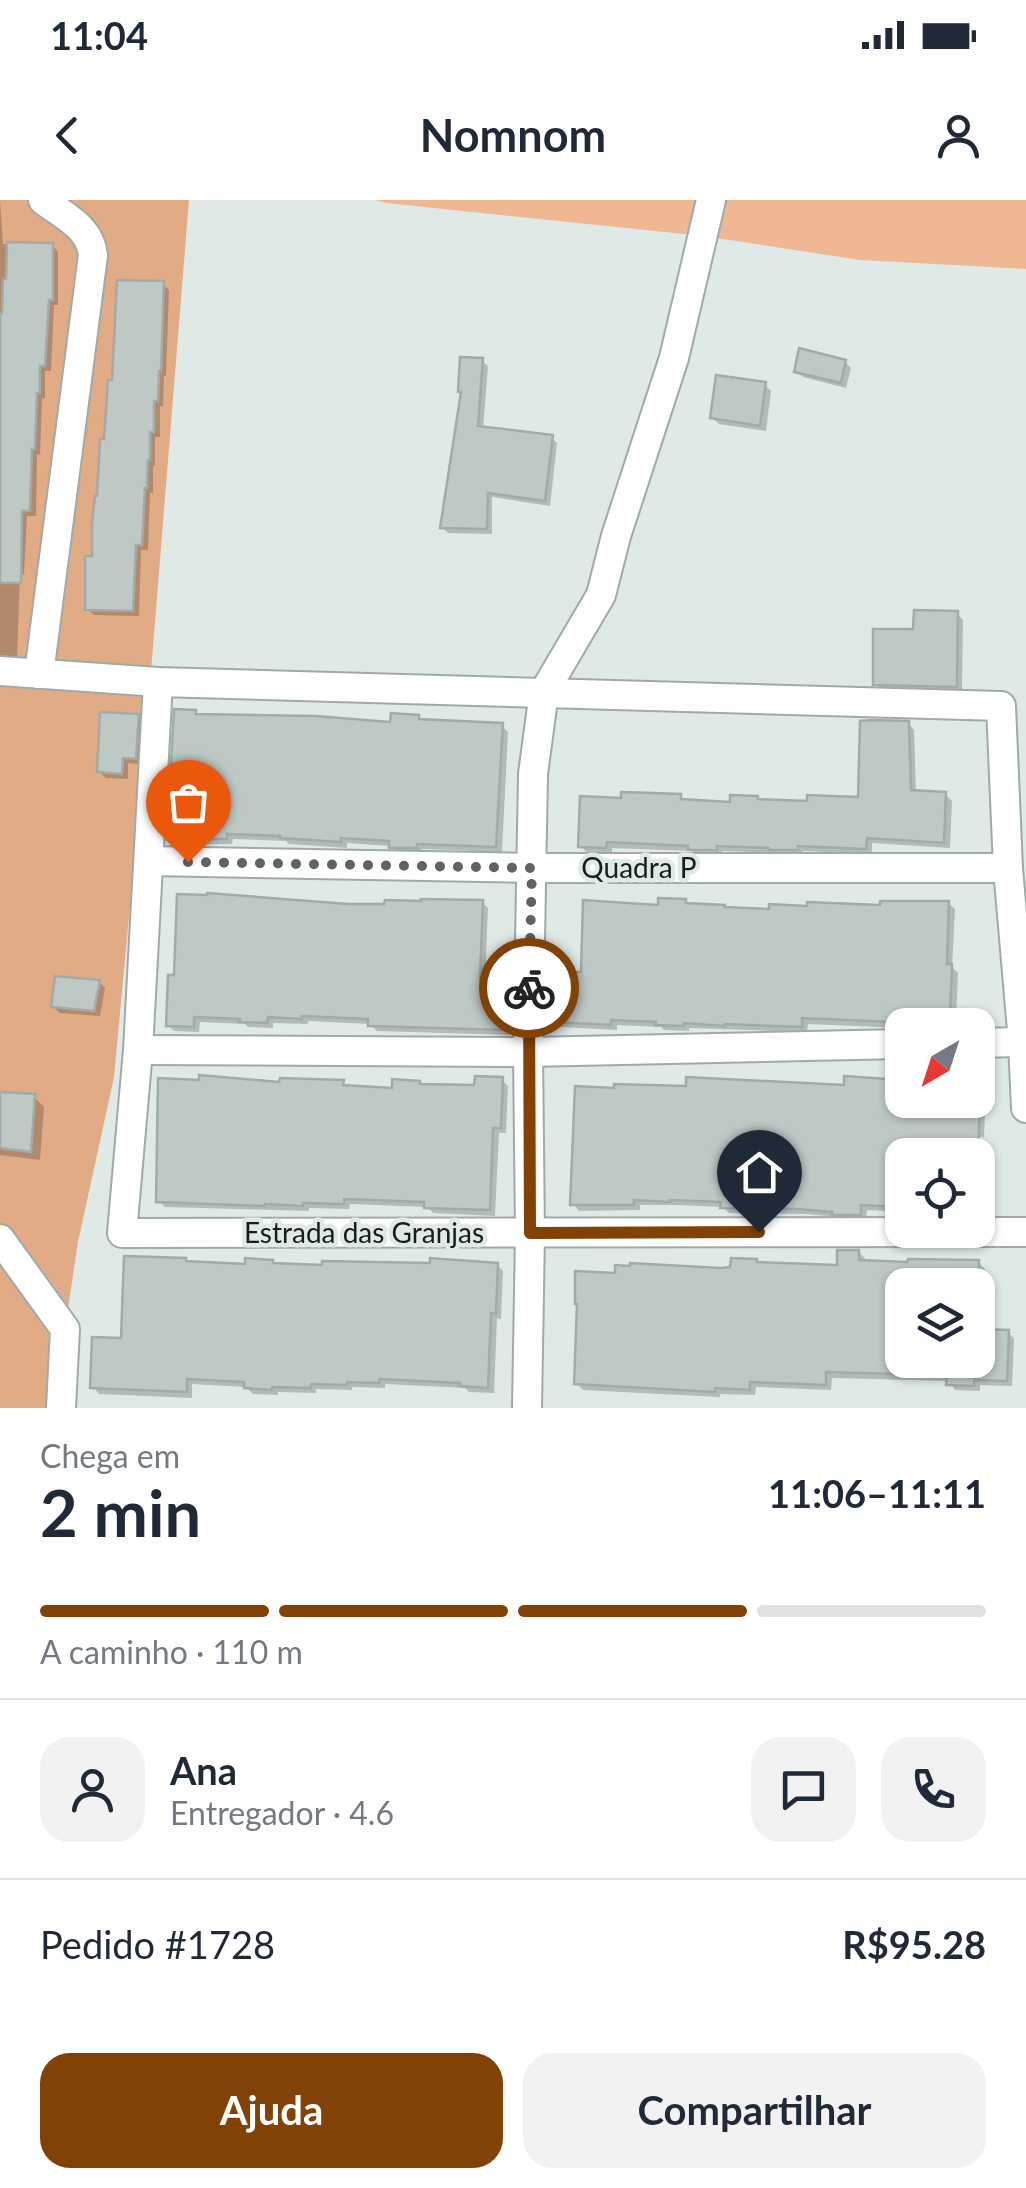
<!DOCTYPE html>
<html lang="pt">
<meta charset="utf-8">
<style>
:root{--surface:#fff;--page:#f2f2f3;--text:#1f2937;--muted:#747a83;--line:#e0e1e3;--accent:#824206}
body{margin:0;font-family:Lato,sans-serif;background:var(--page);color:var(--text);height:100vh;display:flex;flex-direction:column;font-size:38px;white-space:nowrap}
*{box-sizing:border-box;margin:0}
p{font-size:32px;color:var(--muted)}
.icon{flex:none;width:55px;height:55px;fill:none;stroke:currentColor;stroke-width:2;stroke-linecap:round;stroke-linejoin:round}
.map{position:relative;height:1208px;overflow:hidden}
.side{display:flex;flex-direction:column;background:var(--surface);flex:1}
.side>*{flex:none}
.needle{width:65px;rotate:219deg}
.fabs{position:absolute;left:885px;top:808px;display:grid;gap:20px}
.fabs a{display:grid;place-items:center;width:110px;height:110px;border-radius:20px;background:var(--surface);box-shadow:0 2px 8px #0004;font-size:50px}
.pin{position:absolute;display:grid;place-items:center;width:85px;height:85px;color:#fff;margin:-102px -42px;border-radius:50% 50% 50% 0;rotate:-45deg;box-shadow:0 0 10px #0007}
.pin .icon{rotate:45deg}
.courier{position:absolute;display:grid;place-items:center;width:100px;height:100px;margin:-50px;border:8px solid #824206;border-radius:50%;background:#fff;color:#222;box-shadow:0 2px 12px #0007}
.summary em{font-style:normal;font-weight:700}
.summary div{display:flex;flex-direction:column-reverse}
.summary{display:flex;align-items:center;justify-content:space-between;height:170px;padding:0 40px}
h1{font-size:65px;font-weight:700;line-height:75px}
.bar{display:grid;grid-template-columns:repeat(4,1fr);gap:15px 10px;align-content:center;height:120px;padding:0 40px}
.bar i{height:12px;border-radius:8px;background:var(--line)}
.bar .active{background:var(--accent)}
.bar p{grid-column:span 4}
.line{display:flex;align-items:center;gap:25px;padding:0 40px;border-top:2px solid var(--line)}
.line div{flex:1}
.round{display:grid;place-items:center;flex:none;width:105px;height:105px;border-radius:30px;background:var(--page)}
.cta{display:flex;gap:20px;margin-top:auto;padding:20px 40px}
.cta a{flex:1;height:115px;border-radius:30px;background:var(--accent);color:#fff;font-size:40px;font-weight:700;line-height:115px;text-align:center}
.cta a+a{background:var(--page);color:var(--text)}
.status{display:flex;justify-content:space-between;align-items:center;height:70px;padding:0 50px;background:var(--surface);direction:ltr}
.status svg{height:28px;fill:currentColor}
header{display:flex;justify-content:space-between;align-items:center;height:130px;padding:0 40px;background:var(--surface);font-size:45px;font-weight:700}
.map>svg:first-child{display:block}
</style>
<div class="status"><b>11:04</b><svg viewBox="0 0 49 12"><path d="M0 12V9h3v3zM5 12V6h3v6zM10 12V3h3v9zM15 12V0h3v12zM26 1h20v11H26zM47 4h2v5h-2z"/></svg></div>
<header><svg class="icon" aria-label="back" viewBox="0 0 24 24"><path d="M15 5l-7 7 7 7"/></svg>Nomnom<svg class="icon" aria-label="person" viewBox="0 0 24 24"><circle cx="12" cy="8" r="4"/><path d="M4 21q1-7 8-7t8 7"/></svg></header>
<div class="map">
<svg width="1026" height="1208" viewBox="0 0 1026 1208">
<rect width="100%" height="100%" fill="#dfeae7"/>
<path fill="#e1ab86" d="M0,0H189L145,546L114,877L78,1042L53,1208H0Z"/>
<path fill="#efb893" d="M375,0H1026V69L860,60L703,36L386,3Z"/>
<g fill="#0003" fill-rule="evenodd">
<path d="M0,0L3,44L52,45L58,52V105H54L51,171H45V199L42,198L40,255L37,254L36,316H27L24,374H20L17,460H0Z"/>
<path d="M163,84L169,90L166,176H164L163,206H160V237H155V266H153V293H150L148,350H141L139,416L94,415L88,409L115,183Z"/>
<path d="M482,161L488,166L483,229L551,237L557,243L550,306L492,297V334L448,333L442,327Z"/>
<path d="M845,162L851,168L846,188L803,177L797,171Z"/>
<path d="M765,185L771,191L766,231L719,224L712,218Z"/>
<path d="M957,413L963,420L962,492L882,490L876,484L916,432Z"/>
<path d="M138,516L144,523L142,564L128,563V579L106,578L99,571Z"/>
<path d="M199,517L393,524L418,517L422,522L502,526L508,532L502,652L422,649V654L397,653L390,646L347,643V648L289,644L286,641L233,639L232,644L176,645L170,638Z"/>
<path d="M908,523L914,530L916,593L945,594L952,601L950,648L872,643V654L803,651V656H778L775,653L722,651V656H697L692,651L612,648V654L587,653L581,646L680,597L685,602L733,604L861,600Z"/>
<path d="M482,702L488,708L485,780L505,781L511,787L509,835L377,831L370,824L308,821V824L273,823V828L248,827L245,824L200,822L199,832L174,831L168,825L348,706Z"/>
<path d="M685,702L689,706L727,710L883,708L948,703L955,709L952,767L958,773L956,820L920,818V825H902V828L808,824L807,832L689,828V831L664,830L661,827L617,825V830L561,827L555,821L583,775L660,707Z"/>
<path d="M99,782L105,788L100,816L60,813L53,807Z"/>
<path d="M847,878L902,883V900H978V884H980L986,890L984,937H980L978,1003V955H902V1012L867,1010L866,1020H841L838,1017L805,1014L729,1013L723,1007L676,1005H640V1010L579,1011L573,1004L846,887Z"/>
<path d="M502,880L508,886L506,933H499L495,1016L433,1013L428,1007L350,1004L349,1009L309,1008V1011L165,1007L159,1001L282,884L343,882L348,888L394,891L422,886L477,888Z"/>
<path d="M0,894L34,897L44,907L40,960L0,955Z"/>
<path d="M858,1052L865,1058L864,1062H978L985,1069L982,1131L1008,1132L1014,1139L1012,1186L980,1185V1191L955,1190L949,1181L832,1178L831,1190L756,1187L755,1195L720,1194V1197L583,1190L576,1183L721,1070L760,1065L839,1068ZM902,1085H978V1160H902Z"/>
<path d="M189,1064L497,1065L503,1071L501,1119L497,1118L494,1193L469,1192L465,1188L385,1184V1188L352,1187V1190L316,1189V1193L278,1192V1195L253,1194L246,1187L192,1184V1198L99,1194L93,1187L123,1141Z"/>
</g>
<g fill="#bec9c6" stroke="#a1aba8" stroke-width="2.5">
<path d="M7,42L53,43V100H49L45,166H40V193H37L35,249H32L30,311H22L21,383H0V113H2L3,79H6Z"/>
<path d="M117,80L164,81L161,171H159L158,201H154V232H150V260H148L147,288H145L142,345H136L133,411L85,410V356H92V324L95,296H97L100,239H104L108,180H112Z"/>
<path d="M799,148L846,160L841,183L794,172Z"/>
<path d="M460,157L483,158L478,226L553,235L545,301L488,293L487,329L440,328L461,192H458Z"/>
<path d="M716,175L766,182L760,226L710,218Z"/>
<path d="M914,410L958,411L957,487L873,485V429H913Z"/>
<path d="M174,509L196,510V514L315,516L390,522L391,513L419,515V519L503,523L496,647L417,644V648H389V641L341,638V642L280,638V636L227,634V639H167Z"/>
<path d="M100,512L139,514L136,559L123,558L122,574L97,572Z"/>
<path d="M873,520L909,521L911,590L946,592L944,643L867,638L866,649L798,646V650H769V648L717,646V650H688V646L607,642L606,648L578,647L580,596L621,598V592L653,593L681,594V599L730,602V595L758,596V599L807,601V595L858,597L860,521Z"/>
<path d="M207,693L348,704H384L385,700L421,701V699L483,700L480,778L506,779L504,830L368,826V819L302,816V819L268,817L267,823L239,822L240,819L194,817V827L166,826L168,775H174L177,694L207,695Z"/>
<path d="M658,698L686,699V703L725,705V707L769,709V704L807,706V702L880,705V701H949L947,764H952L950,815L915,813L914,823L802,818V827L725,824V826L684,823L683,826L655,825L656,822L611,820V825L552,822L554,771L581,772L583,700L658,705Z"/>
<path d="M55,776L100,780L94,811L51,807Z"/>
<path d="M199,875L279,882L280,878L344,880L343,885L392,888V879L420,881V884L474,885L475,876L503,877L501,928H493L490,1010L424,1008V1002L344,999V1004L303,1003V1006L265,1004V1006L156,1002L158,878L199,880Z"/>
<path d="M844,876L902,880V900H980L978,955H899L897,1007L861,1005V1015H832V1012L798,1009L720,1008L721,1002L670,1000V1002L634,1000V1005H570L575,886L614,888V884L686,886V877L844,885Z"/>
<path d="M0,892L35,894L31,952L0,948Z"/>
<path d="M837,1050H859V1060L907,1062L908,1059L979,1060L978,1085H900L897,1174L826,1172V1185L750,1182V1190L715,1188V1192L574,1184L577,1104H575V1071L615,1073V1065L630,1066V1063L721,1068L730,1067L731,1058L757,1059V1062L837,1065Z"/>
<path d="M124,1056L186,1058V1061L245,1064V1058L273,1060V1063L322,1065V1061L430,1063V1058L498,1063L496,1114L491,1113L488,1188L460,1186V1183L380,1179L379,1183L347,1182V1185L311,1184V1188L272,1187V1190L244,1188V1182L187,1179V1192L90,1188L92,1137L121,1138Z"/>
<path d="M978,1129L1009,1130L1007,1181L978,1180Z"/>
<path d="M947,1160H976L974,1186L946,1185Z"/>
</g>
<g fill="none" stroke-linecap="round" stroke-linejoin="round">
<defs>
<g id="street">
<path d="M0,471L158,482L1001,506L1008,668L1023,842L1026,908"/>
<path d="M39,474L93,55C90,27 64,16 43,0"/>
<path d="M158,482L138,850L122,1033L1026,1032"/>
<path d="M149,661L531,668H1008"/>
<path d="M978,843L1023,842"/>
<path d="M138,850L528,852L902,844"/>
<path d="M0,1039L65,1129L61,1208"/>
<path d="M527,1208L530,1033L528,852L533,574L544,492L601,395L616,336L674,158L711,0"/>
</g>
</defs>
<use href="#street" stroke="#a0aaa7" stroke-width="32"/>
<use href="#street" stroke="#fff" stroke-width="28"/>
</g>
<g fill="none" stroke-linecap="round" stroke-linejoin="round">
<path stroke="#5e6462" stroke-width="10" stroke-dasharray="0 18" d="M188,662L532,668L529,788"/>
<path stroke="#824206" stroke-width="12" d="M529,788L530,1033L759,1032"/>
</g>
<g text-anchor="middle" stroke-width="9" stroke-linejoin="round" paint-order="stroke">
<g font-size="28" fill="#181c1b" stroke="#dfeae7">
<text x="639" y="678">Quadra P</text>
<text x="364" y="1043">Estrada das Granjas</text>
</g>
</g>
</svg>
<div class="fabs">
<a><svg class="needle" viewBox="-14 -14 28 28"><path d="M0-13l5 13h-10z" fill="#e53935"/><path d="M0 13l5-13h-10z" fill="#747a83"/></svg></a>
<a><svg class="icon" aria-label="locate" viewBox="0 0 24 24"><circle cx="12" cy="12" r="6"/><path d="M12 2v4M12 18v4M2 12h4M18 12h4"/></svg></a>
<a><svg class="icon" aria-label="layers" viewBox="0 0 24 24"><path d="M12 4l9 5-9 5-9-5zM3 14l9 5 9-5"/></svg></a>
</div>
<div class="pin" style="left:188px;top:662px;background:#ea580c"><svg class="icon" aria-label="bag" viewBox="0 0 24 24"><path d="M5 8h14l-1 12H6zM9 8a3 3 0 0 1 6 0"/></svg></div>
<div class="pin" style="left:759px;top:1032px;background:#1f2937"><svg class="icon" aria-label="home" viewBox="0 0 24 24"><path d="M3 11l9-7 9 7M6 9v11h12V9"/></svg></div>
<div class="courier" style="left:529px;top:788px"><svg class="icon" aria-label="bike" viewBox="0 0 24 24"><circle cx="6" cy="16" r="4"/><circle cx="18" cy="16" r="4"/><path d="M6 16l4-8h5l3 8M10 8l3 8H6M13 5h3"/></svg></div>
</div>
<section class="side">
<div class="summary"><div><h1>2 min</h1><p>Chega em</p></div><em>11:06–11:11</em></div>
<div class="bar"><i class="active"></i><i class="active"></i><i class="active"></i><i></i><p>A caminho · 110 m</p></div>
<div class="line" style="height:180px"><a class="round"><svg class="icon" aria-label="person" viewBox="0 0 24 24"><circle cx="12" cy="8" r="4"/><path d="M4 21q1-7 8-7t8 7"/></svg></a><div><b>Ana</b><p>Entregador · 4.6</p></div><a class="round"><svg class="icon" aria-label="chat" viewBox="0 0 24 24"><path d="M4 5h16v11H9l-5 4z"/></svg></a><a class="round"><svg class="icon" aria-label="phone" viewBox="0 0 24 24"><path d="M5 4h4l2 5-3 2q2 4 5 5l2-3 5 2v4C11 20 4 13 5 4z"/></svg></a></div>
<div class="line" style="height:130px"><div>Pedido #1728</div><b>R$95.28</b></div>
<div class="cta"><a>Ajuda</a><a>Compartilhar</a></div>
</section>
